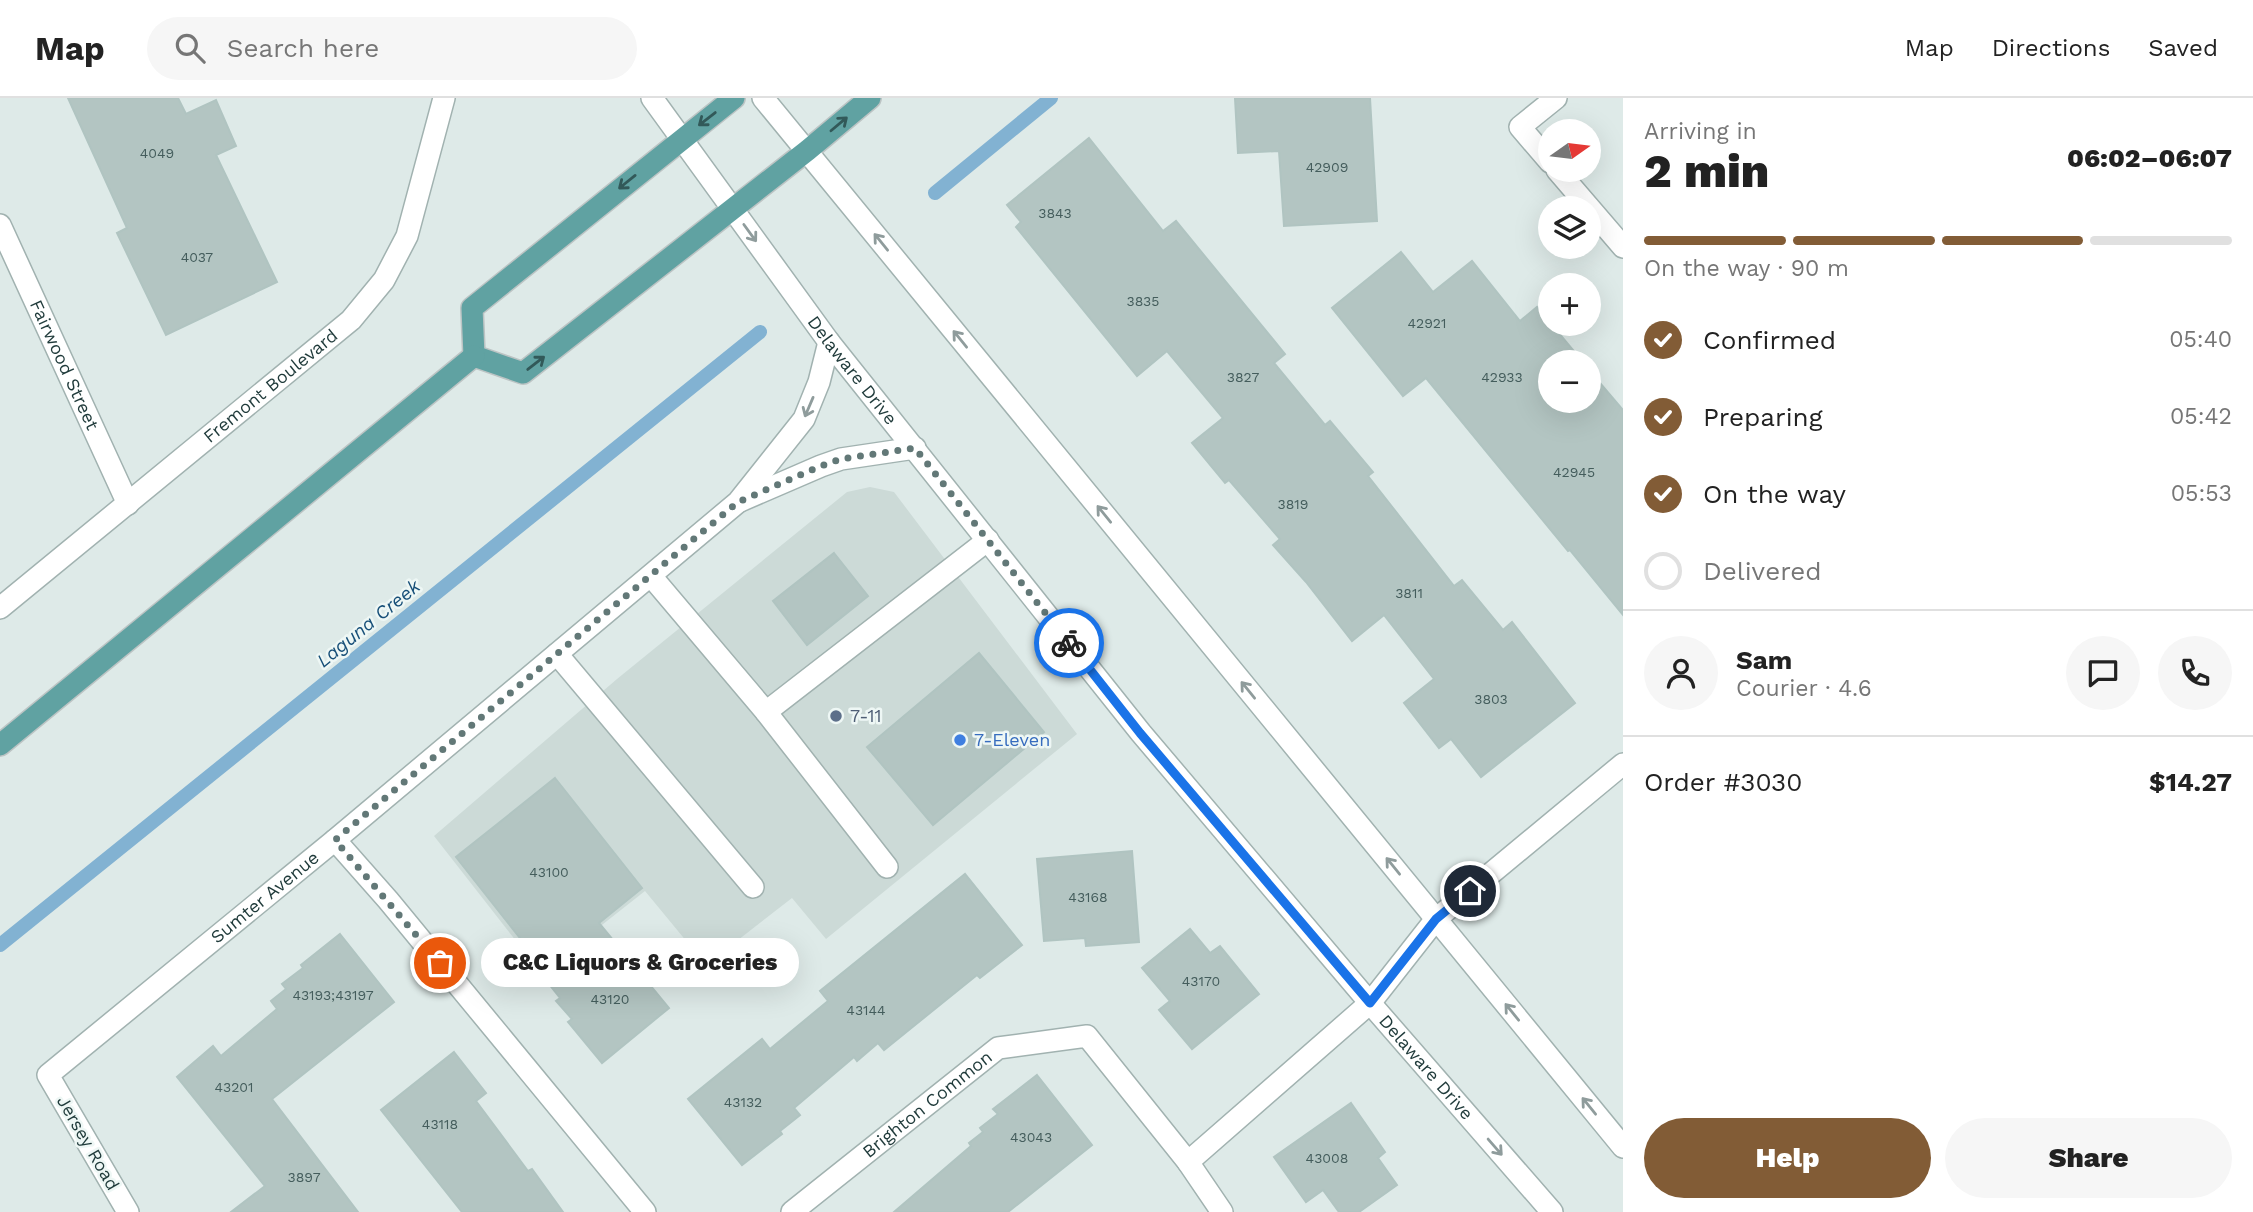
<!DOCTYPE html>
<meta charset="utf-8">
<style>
:root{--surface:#fff;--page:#f6f6f6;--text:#222;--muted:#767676;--line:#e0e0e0;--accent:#825c36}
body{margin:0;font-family:"Work Sans",sans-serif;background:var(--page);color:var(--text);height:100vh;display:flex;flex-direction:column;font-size:26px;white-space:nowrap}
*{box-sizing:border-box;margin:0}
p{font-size:23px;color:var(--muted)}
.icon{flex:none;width:38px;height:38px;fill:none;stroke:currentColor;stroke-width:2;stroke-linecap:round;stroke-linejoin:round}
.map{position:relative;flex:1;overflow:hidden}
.details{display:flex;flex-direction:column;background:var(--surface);width:630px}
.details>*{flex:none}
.needle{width:46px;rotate:76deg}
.controls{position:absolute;left:1538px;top:21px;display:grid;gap:14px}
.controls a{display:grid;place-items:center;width:63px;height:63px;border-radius:50%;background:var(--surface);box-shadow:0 7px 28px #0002;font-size:35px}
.pin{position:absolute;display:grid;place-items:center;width:60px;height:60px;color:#fff;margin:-30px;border:4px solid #fff;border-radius:50%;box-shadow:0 2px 7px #0007}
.courier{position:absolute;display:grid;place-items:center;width:70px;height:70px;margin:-35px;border:5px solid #1a73e8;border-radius:50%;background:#fff;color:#222;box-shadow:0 2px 9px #0007}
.bubble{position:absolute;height:49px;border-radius:24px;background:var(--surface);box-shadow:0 7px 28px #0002;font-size:23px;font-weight:800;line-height:49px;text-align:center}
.overview em{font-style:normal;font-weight:800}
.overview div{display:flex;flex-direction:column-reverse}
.overview{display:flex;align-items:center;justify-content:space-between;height:119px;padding:0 21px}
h1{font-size:46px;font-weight:800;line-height:52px}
.bar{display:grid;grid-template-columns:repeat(4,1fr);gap:10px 7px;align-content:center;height:84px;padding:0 21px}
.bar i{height:9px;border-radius:5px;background:var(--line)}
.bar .on{background:var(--accent)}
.bar p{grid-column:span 4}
.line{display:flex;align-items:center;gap:18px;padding:0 21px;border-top:2px solid var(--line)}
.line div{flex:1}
.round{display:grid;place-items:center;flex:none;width:74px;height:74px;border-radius:37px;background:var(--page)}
ol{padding:0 21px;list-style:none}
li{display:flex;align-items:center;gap:21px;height:77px}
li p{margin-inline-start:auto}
li .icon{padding:7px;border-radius:50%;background:var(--accent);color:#fff;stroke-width:4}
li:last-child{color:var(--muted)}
li i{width:38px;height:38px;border:4px solid var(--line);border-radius:50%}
.primary-button{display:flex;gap:14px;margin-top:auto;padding:14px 21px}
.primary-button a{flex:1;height:80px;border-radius:42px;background:var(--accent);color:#fff;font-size:28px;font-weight:800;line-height:80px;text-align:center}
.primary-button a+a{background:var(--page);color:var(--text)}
header{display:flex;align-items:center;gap:42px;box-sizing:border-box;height:98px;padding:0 35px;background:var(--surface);border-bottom:2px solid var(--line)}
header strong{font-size:33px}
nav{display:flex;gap:38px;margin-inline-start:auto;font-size:24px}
.search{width:490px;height:63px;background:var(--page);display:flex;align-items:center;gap:18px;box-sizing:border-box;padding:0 24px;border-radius:38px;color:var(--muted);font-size:26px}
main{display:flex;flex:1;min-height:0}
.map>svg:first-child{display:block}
</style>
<header>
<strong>Map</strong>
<div class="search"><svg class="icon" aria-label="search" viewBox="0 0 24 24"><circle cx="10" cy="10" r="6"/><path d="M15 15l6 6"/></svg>Search here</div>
<nav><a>Map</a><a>Directions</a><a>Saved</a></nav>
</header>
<main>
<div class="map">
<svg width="1623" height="1114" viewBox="0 0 1623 1114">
<rect width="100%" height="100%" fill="#deeae8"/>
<path fill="#ccdad7" d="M870,389L894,394L1077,636L826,841L792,800L706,867L645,793L541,875L434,738L617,581L847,394Z"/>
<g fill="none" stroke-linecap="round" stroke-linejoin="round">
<g stroke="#82b2d2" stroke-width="14">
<path d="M935,95L1051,0"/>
<path d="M0,847L760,234"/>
</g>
</g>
<g fill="#b3c5c2" stroke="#b0c4c1" stroke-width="2">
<path d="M68,0H178L186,16L216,2L236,48L216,57L277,184L166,237L117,135L127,130Z"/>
<path d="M1235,0H1370L1377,123L1284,128L1279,53L1238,55Z"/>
<path d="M1089,40L1163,133L1176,123L1285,256L1274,265L1325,327L1330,323L1373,374L1368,378L1454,488L1462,482L1503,532L1512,524L1575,605L1481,679L1451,641L1439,650L1404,605L1434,581L1384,517L1352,543L1306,484L1273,447L1280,441L1229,382L1225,385L1192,345L1223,320L1167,253L1137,278L1016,129L1021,124L1007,107Z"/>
<path d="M1401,154L1433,194L1472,163L1520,223L1537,209L1583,264H1550V303H1589V272L1623,312V517L1570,452L1568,453L1426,280L1403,298L1332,210Z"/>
<path d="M834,455L868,498L807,547L773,503Z"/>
<path d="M979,555L1044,634L933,727L867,649Z"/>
<path d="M555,680L642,790L599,825L669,910L602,965L568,924L572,921L556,903L560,900L549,886L553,882L456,759Z"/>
<path d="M1132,753L1139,844L1086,848L1085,840L1044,843L1037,761Z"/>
<path d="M965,776L1022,847L980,880L977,877L884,952L878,945L857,963L854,959L794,1010L800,1017L780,1033L782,1036L742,1067L688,1001L762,941L770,951L828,903L820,893Z"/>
<path d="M1190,831L1210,855L1220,848L1259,896L1192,951L1159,912L1170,903L1142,870Z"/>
<path d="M340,836L394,904L272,1001L358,1114H231L265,1088L177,979L213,948L221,958L277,911L271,903L286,891L282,886L303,870L301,867Z"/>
<path d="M454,954L486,995L476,1003L528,1073L532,1071L563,1114H462L381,1012Z"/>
<path d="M1037,977L1092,1047L1008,1114H894L971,1048L969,1045L983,1034L980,1030L998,1016L993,1011Z"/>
<path d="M1351,1005L1385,1054L1378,1060L1397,1087L1359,1114H1339L1323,1092L1306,1104L1274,1059Z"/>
</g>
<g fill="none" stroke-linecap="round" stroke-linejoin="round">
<defs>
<g id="minor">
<path id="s1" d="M652,0L829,244L1141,635L1370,905L1552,1114"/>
<path d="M763,0L1623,1049"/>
<path d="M1550,64L1520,29L1556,0"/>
<path d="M1557,72L1623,149"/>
<path id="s2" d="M0,127L128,406"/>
<path d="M740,403L821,368L841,361L915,350"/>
<path d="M651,478L766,614L988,442"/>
<path id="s3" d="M0,510L351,222L384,182L407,138L444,0"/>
<path d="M557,556L753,789"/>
<path d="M766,614L887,769"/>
<path d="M335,742L388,802L645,1114"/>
<path d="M1188,1064L1370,905L1436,821L1623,666"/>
<path id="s4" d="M128,1114L48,977L335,742L738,404L804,321L819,284L829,244"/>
<path id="s5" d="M792,1114L998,950L1087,938L1188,1064L1222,1114"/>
</g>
<g id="major">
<path d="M474,258L523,275L808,52L870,0"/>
<path d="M474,258L472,210L734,0"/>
<path d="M0,647L474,258"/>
</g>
</defs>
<use href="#minor" stroke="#a1b2b0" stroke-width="24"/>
<use href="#major" stroke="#bcc4c4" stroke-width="24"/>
<use href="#minor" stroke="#fff" stroke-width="21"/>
<use href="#major" stroke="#60a2a2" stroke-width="21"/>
</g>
<defs><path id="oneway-shaft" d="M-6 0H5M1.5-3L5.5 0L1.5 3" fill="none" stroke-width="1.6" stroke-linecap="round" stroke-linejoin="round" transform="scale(1.75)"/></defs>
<g stroke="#325959">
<use href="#oneway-shaft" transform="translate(707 21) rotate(142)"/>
<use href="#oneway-shaft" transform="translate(839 26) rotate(-40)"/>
<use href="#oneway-shaft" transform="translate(627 84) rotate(141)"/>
<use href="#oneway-shaft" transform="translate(536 265) rotate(-38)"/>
</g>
<g stroke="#8f9c9c">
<use href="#oneway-shaft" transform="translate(750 135) rotate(54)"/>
<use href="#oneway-shaft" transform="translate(881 144) rotate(-129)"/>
<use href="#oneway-shaft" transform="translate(960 241) rotate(-129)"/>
<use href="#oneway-shaft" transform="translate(809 309) rotate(113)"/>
<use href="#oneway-shaft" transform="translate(1104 416) rotate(-129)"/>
<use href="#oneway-shaft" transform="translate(1248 592) rotate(-129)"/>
<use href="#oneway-shaft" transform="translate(1393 768) rotate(-129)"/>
<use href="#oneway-shaft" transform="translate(1512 914) rotate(-129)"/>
<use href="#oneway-shaft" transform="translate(1589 1008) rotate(-129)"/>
<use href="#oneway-shaft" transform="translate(1495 1049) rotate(49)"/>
</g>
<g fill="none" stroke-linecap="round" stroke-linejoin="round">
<path stroke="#627877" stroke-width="7" stroke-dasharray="0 12.6" d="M440,865L335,742L738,404L821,368L841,361L915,350L1069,545"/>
<path stroke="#1a73e8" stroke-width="9" d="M1069,545L1140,635L1370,905L1436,821L1470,793"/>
</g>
<circle fill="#5c6f8a" stroke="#eef7f5" stroke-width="2.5" cx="836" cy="618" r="7"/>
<circle fill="#3f7fe0" stroke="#eef7f5" stroke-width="2.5" cx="960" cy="642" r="7"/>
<g text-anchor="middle" stroke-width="5" stroke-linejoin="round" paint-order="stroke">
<g font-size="14" fill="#445d5c">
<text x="157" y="60">4049</text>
<text x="1327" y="74">42909</text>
<text x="1055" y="120">3843</text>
<text x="197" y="164">4037</text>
<text x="1143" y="208">3835</text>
<text x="1427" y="230">42921</text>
<text x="1243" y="284">3827</text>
<text x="1502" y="284">42933</text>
<text x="1574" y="379">42945</text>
<text x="1293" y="411">3819</text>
<text x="1409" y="500">3811</text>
<text x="1491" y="606">3803</text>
<text x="549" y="779">43100</text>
<text x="1088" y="804">43168</text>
<text x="1201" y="888">43170</text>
<text x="333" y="902">43193;43197</text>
<text x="610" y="906">43120</text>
<text x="866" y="917">43144</text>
<text x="234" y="994">43201</text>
<text x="743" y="1009">43132</text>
<text x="440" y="1031">43118</text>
<text x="1031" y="1044">43043</text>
<text x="1327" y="1065">43008</text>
<text x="304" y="1084">3897</text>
</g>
<g font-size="18" fill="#1f3a3a" stroke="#eef7f5">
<text dy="6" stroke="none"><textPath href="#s2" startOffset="154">Fairwood Street</textPath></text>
<text dy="6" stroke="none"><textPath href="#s1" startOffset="338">Delaware Drive</textPath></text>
<text dy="6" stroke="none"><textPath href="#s3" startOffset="350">Fremont Boulevard</textPath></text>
<text dy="6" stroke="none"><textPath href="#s4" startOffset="439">Sumter Avenue</textPath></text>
<text dy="6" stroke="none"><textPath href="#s1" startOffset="1241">Delaware Drive</textPath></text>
<text dy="6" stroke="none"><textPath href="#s5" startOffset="173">Brighton Common</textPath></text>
<text transform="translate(88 1045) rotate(60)" y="6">Jersey Road</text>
</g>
<g font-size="18" fill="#4e5e75" stroke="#eef7f5" text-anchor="start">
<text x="850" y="624">7-11</text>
</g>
<g font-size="18" fill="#366cbe" stroke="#eef7f5" text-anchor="start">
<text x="974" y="648">7-Eleven</text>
</g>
<g font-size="19" font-style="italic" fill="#174f78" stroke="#eef7f5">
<text transform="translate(368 525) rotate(-39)" y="7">Laguna Creek</text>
</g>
</g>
</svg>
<div class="controls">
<a><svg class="needle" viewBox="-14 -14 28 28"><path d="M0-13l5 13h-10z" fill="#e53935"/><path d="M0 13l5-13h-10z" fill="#767676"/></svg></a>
<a><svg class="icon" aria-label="layers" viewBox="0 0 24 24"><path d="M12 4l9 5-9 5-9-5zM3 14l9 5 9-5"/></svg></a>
<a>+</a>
<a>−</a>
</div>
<div class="pin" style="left:440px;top:865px;background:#ea580c"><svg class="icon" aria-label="bag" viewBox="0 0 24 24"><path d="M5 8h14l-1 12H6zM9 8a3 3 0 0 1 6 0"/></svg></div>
<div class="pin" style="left:1470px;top:793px;background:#1f2937"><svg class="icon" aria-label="home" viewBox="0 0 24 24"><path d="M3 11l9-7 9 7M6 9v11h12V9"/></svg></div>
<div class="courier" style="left:1069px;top:545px"><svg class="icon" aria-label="bike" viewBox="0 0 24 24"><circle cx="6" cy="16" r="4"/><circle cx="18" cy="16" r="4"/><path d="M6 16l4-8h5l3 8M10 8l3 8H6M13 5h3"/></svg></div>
<div class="bubble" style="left:481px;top:840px;width:318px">C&amp;C Liquors &amp; Groceries</div>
</div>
<section class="details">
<div class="overview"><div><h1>2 min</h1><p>Arriving in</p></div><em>06:02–06:07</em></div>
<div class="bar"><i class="on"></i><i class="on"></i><i class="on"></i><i></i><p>On the way · 90 m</p></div>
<ol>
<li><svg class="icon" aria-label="check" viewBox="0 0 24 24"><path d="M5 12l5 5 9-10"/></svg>Confirmed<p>05:40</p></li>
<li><svg class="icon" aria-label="check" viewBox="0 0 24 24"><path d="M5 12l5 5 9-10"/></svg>Preparing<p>05:42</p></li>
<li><svg class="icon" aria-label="check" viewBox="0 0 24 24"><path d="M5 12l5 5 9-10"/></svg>On the way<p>05:53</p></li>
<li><i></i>Delivered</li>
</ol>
<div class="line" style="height:126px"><a class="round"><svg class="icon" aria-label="person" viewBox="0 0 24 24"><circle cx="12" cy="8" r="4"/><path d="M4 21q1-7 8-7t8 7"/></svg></a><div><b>Sam</b><p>Courier · 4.6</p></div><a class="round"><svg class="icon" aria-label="chat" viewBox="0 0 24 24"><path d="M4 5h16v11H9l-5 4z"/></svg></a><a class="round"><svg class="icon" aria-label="phone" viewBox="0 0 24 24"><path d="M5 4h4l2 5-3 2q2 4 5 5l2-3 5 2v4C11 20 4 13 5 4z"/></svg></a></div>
<div class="line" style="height:91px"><div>Order #3030</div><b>$14.27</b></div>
<div class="primary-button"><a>Help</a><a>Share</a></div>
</section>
</main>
